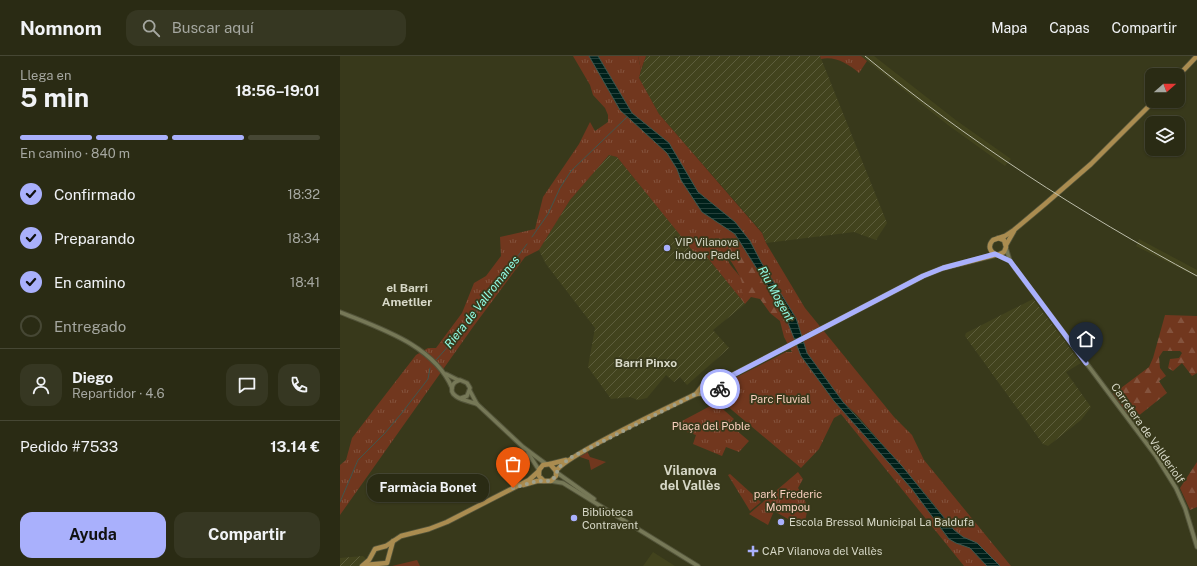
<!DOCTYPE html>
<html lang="es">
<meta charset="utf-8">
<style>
:root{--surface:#2a2b14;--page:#363722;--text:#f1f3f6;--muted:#a5a7a0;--line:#464734;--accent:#a9b0fc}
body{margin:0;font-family:"Public Sans",sans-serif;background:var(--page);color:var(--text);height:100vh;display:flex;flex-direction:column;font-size:15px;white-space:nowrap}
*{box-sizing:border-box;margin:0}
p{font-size:13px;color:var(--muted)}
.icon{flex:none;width:22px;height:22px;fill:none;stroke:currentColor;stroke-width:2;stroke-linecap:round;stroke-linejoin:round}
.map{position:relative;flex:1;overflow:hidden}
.sheet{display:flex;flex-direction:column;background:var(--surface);width:340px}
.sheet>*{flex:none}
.needle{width:26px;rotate:69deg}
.tools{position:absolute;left:805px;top:12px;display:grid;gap:8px}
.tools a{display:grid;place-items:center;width:40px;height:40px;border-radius:8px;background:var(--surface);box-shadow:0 1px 3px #0004,0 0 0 1px var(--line);font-size:20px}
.pin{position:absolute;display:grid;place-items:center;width:34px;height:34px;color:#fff;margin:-41px -17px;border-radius:50% 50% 50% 0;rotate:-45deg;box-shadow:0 0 4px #0007}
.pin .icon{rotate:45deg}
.courier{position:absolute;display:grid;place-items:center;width:40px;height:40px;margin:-20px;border:3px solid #a9b0fc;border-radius:50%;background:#fff;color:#222;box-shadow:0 1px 5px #0007}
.bubble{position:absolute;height:28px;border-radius:12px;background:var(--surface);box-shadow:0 1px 3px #0004,0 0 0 1px var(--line);font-size:13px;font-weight:700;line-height:28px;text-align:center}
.headline em{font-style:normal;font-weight:700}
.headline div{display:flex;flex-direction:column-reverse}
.headline{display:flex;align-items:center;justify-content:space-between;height:68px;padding:0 20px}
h1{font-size:26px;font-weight:700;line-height:30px}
.bar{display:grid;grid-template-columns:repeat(4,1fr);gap:6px 4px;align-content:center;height:48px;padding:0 20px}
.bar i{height:5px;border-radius:3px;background:var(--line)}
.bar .on{background:var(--accent)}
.bar p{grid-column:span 4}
.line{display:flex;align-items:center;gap:10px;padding:0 20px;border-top:1px solid var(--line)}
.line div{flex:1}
.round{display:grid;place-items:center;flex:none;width:42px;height:42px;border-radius:12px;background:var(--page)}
ol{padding:0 20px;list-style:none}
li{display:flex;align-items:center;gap:12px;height:44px}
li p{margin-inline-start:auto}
li .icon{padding:4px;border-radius:50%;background:var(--accent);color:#111;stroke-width:4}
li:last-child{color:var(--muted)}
li i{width:22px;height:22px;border:2px solid var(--line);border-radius:50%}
.cta{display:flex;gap:8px;margin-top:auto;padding:8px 20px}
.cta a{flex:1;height:46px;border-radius:12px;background:var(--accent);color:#111;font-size:16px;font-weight:700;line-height:46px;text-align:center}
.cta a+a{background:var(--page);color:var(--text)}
header{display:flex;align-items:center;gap:24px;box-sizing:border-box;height:56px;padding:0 20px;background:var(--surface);border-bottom:1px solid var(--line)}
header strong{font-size:19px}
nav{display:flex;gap:22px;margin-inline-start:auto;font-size:14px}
.search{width:280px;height:36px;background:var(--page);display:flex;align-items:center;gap:10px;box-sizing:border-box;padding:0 14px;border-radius:12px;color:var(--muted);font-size:15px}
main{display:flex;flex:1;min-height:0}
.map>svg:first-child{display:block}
</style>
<header>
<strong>Nomnom</strong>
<div class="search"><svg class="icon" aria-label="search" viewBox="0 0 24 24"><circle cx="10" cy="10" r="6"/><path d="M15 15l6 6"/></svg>Buscar aquí</div>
<nav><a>Mapa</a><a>Capas</a><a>Compartir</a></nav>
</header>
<main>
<section class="sheet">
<div class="headline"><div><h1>5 min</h1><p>Llega en</p></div><em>18:56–19:01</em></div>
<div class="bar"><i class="on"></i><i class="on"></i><i class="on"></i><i></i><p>En camino · 840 m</p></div>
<ol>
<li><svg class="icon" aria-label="check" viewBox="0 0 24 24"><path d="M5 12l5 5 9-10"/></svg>Confirmado<p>18:32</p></li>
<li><svg class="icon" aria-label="check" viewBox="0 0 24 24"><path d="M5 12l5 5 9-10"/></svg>Preparando<p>18:34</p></li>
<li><svg class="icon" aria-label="check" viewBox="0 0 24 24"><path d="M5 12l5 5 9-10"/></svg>En camino<p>18:41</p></li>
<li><i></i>Entregado</li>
</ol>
<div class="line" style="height:72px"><a class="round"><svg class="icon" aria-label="person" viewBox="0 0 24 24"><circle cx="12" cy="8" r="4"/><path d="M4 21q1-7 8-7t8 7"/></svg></a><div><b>Diego</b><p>Repartidor · 4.6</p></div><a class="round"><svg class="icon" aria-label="chat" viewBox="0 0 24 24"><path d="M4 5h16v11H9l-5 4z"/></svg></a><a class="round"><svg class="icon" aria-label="phone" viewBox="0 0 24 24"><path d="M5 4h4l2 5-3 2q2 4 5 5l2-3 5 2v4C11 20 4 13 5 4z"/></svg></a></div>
<div class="line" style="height:52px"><div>Pedido #7533</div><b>13.14 €</b></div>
<div class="cta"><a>Ayuda</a><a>Compartir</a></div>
</section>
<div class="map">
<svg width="857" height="510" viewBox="0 0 857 510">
<defs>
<pattern id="industrial-furrows" width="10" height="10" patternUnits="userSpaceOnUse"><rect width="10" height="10" fill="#42431d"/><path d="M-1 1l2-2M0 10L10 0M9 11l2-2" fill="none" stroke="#5d5d3c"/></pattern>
<pattern id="grass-tufts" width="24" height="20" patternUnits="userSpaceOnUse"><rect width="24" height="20" fill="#71371e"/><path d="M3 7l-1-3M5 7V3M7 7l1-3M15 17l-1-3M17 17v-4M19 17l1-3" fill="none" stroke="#84533d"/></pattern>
<pattern id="forest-firs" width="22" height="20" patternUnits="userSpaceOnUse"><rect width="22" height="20" fill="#71371e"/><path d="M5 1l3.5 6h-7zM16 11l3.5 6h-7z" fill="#84533d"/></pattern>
<pattern id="water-rules" width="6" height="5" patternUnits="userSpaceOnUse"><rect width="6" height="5" fill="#00201a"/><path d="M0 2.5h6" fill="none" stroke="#24403a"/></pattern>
</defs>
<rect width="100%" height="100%" fill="#38391b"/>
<g fill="#42431d">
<path d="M521,0H534L617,65L671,103L665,110L608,69Z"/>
<path d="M799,183L857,214V221L796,190Z"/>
<path d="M313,496L335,510H303Z"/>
</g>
<g fill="url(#industrial-furrows)">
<path d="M306,0H480L547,167L536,184L514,176L426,187L422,176L319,58L299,22Z"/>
<path d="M269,99L277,101L357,199L363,196L405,248L373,274L389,292L347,329L340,321L334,326L326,319L307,342L298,344L290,341L271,343L248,311L255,272L206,208L199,194L230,144Z"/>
<path d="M693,243L741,307L726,316L751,351L741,364L708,390L703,388L625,280L626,277Z"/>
<path d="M23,500L34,510H0V502Z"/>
</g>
<g fill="url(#grass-tufts)">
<path d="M233,0H249L280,54L327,97L337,113L341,124L362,156L392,175L404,192L398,190L389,182C388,188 386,195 387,201C389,215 412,221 401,243L363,196L357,200L277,101L269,99L230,144L199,194L185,201L133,271L0,459V409L6,404L12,382L76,299L88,292H96L122,257L134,227L146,220L161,200L160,181L195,173L203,141L239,88L250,66L255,75L268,66V59L265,52L253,39L250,29Z"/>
<path d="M258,0H298L301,14L299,22L319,58L422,177L426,187L465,252L554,361L572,379L584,404L671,510H660L637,487L623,481L614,474L588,441L517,359L503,346L467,297L456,262L421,206L410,185L395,166L358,136L329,87L292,57Z"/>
<path d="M480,0H521L527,5L519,17C508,8 496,0 481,3Z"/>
<path d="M448,264L461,300L494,345L572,433L607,481L616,487L630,492L647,510H624L501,358L494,362L479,393L461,412L380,344L387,326L446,296H452L444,281L440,265Z"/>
<path d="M376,347L394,363L389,368L409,385L399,396L386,391L382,400L353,388L356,379L347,376L342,365Z"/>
<path d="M247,395L250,401L266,406L251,414L249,404L237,400Z"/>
<path d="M458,416L463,423L458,432C468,447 470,455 462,471L434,455L428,469L409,458Z"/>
<path d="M390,418L421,446L410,455L388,419Z"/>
</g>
<g fill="url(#forest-firs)">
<path d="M298,0H306L301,14Z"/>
<path d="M383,179L398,190L404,192L448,264L440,265L430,257L420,243L411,241L405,248L401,243C410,225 387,202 378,186L379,182Z"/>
<path d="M825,259L857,260V317L852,320L842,307L833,315L828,312L830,303L839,302L842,297L840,295H823L819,301L820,312L826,320L819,325L827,337L792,365L773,338L809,311L813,302Z"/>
<path d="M857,406V451L850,454L840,432Z"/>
</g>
<path fill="#71371e" d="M77,504L80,510H52Z"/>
<path fill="url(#water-rules)" stroke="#40574e" d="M249,0H258L292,57L329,87L358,136L395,166L410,185L421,206L456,262L467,297L503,346L562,410L614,474L623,481L637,487L660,510H647L630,492L616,487L609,483L572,433L494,345L461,300L443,254L395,178L362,156L341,124L337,113L327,97L280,54Z"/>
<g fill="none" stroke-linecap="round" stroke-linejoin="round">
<g stroke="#40574e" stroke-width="1">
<path d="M192,181L208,158L220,132L231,115L287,61"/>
<path d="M96,304L119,278L187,188"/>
<path d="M0,446L18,404L45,377L61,358L88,323L90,312"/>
</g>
<defs>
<g id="minor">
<path d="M666,192L670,205L675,212L816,400L836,432L845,452L857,491"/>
<path d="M658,199L670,205"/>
<path d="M0,256C39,272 94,289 112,332"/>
<path d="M106,318L118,324"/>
<path d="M130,335L137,348L183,391L206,408"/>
<path d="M121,342L127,340L130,332L127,327L120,324C117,325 114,326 113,329C106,342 129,345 137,348"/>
<path d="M188,397L199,414"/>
<path d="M216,416L254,443"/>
<path d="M211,425L223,427L358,510"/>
</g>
<g id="major">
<path d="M838,20L857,0"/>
<path d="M658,182L664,184L666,191L664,196L658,199C650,197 647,190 653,184L665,180L674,174L705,148L751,108L814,45"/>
<path d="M666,189L674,175"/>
<path d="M380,330L391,320L583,220L603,212L655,199"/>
<path d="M356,338L369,321L377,322L381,329L378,335L373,338L366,336L363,329"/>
<path d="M210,408L226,404"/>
<path d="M216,415C226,399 333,349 356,338L367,337"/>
<path d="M183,429L197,425H211L216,420V415L210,408L203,409L199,414V420L204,425"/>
<path d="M25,509L47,507L53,485"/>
<path d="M22,510L29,504L35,493L46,490L61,480L89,473L107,466L189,424L199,415"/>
</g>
</defs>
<use href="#minor" stroke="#53543a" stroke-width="5.5"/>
<use href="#major" stroke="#53543a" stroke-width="6"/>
<use href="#minor" stroke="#767857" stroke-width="3.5"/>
<use href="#major" stroke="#aa8c50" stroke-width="4.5"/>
<path stroke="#bcbdaa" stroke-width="1" d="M525,0C628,85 740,157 857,220"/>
</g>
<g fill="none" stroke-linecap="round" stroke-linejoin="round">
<path stroke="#9fa08b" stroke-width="4" stroke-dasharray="0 7.2" d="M173,432L197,425H211L216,420L218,412L230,402L356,338H373L380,333"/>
<path stroke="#a9b0fc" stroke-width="5" d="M380,333L391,320L583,220L603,212L655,198L670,205L746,307"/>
</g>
<g fill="#a9b0fc" stroke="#38391b" stroke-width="1.5">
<circle cx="327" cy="192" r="4"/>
<circle cx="234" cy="462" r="4"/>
<circle cx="441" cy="466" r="4"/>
<path d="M411 489h4v4h4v4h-4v4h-4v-4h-4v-4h4z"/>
</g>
<g text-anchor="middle" stroke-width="3.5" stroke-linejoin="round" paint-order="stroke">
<g font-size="11" fill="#d7d8c7" stroke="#38391b" text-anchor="start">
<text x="335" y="190">VIP Vilanova<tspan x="335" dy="13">Indoor Padel</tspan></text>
<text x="242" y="460">Biblioteca<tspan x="242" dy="13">Contravent</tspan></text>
<text x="449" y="470">Escola Bressol Municipal La Baldufa</text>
<text x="422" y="499">CAP Vilanova del Vallès</text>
</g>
<g font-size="11" fill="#fad0bf" stroke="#38391b">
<text x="440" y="347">Parc Fluvial</text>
<text x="371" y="374">Plaça del Poble</text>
<text x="448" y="442">park Frederic<tspan x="448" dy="13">Mompou</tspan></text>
</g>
<g font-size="11" fill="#d7d8c7" stroke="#38391b">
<text transform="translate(808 377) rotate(55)" y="4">Carretera de Vallderiolf</text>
</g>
<g font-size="12" font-weight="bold" fill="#d7d8c7" stroke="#38391b">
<text x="67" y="236">el Barri<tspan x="67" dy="14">Ametller</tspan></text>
<text x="306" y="311">Barri Pinxo</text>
</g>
<g font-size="12" font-style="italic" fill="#91fce5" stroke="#38391b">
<text transform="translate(436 238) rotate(61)" y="4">Riu Mogent</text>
<text transform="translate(142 246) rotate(-52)" y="4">Riera de Vallromanes</text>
</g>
<g font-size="13" font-weight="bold" fill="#d7d8c7" stroke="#38391b">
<text x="350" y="419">Vilanova<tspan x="350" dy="15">del Vallès</tspan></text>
</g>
</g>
</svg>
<div class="tools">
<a><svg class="needle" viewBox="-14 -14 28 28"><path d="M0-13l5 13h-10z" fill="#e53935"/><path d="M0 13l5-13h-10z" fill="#a5a7a0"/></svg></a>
<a><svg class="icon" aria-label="layers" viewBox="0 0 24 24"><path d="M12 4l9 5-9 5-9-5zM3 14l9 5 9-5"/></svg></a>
</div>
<div class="pin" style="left:173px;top:432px;background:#ea580c"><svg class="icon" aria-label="bag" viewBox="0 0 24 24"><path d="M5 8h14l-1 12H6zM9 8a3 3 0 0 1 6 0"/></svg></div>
<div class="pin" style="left:746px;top:307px;background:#1f2937"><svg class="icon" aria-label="home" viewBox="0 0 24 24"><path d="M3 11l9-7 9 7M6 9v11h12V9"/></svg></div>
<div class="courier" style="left:380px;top:333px"><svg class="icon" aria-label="bike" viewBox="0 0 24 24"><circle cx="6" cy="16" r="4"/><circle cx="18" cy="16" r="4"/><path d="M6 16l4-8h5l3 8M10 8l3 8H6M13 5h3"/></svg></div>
<div class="bubble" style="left:27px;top:418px;width:122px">Farmàcia Bonet</div>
</div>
</main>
